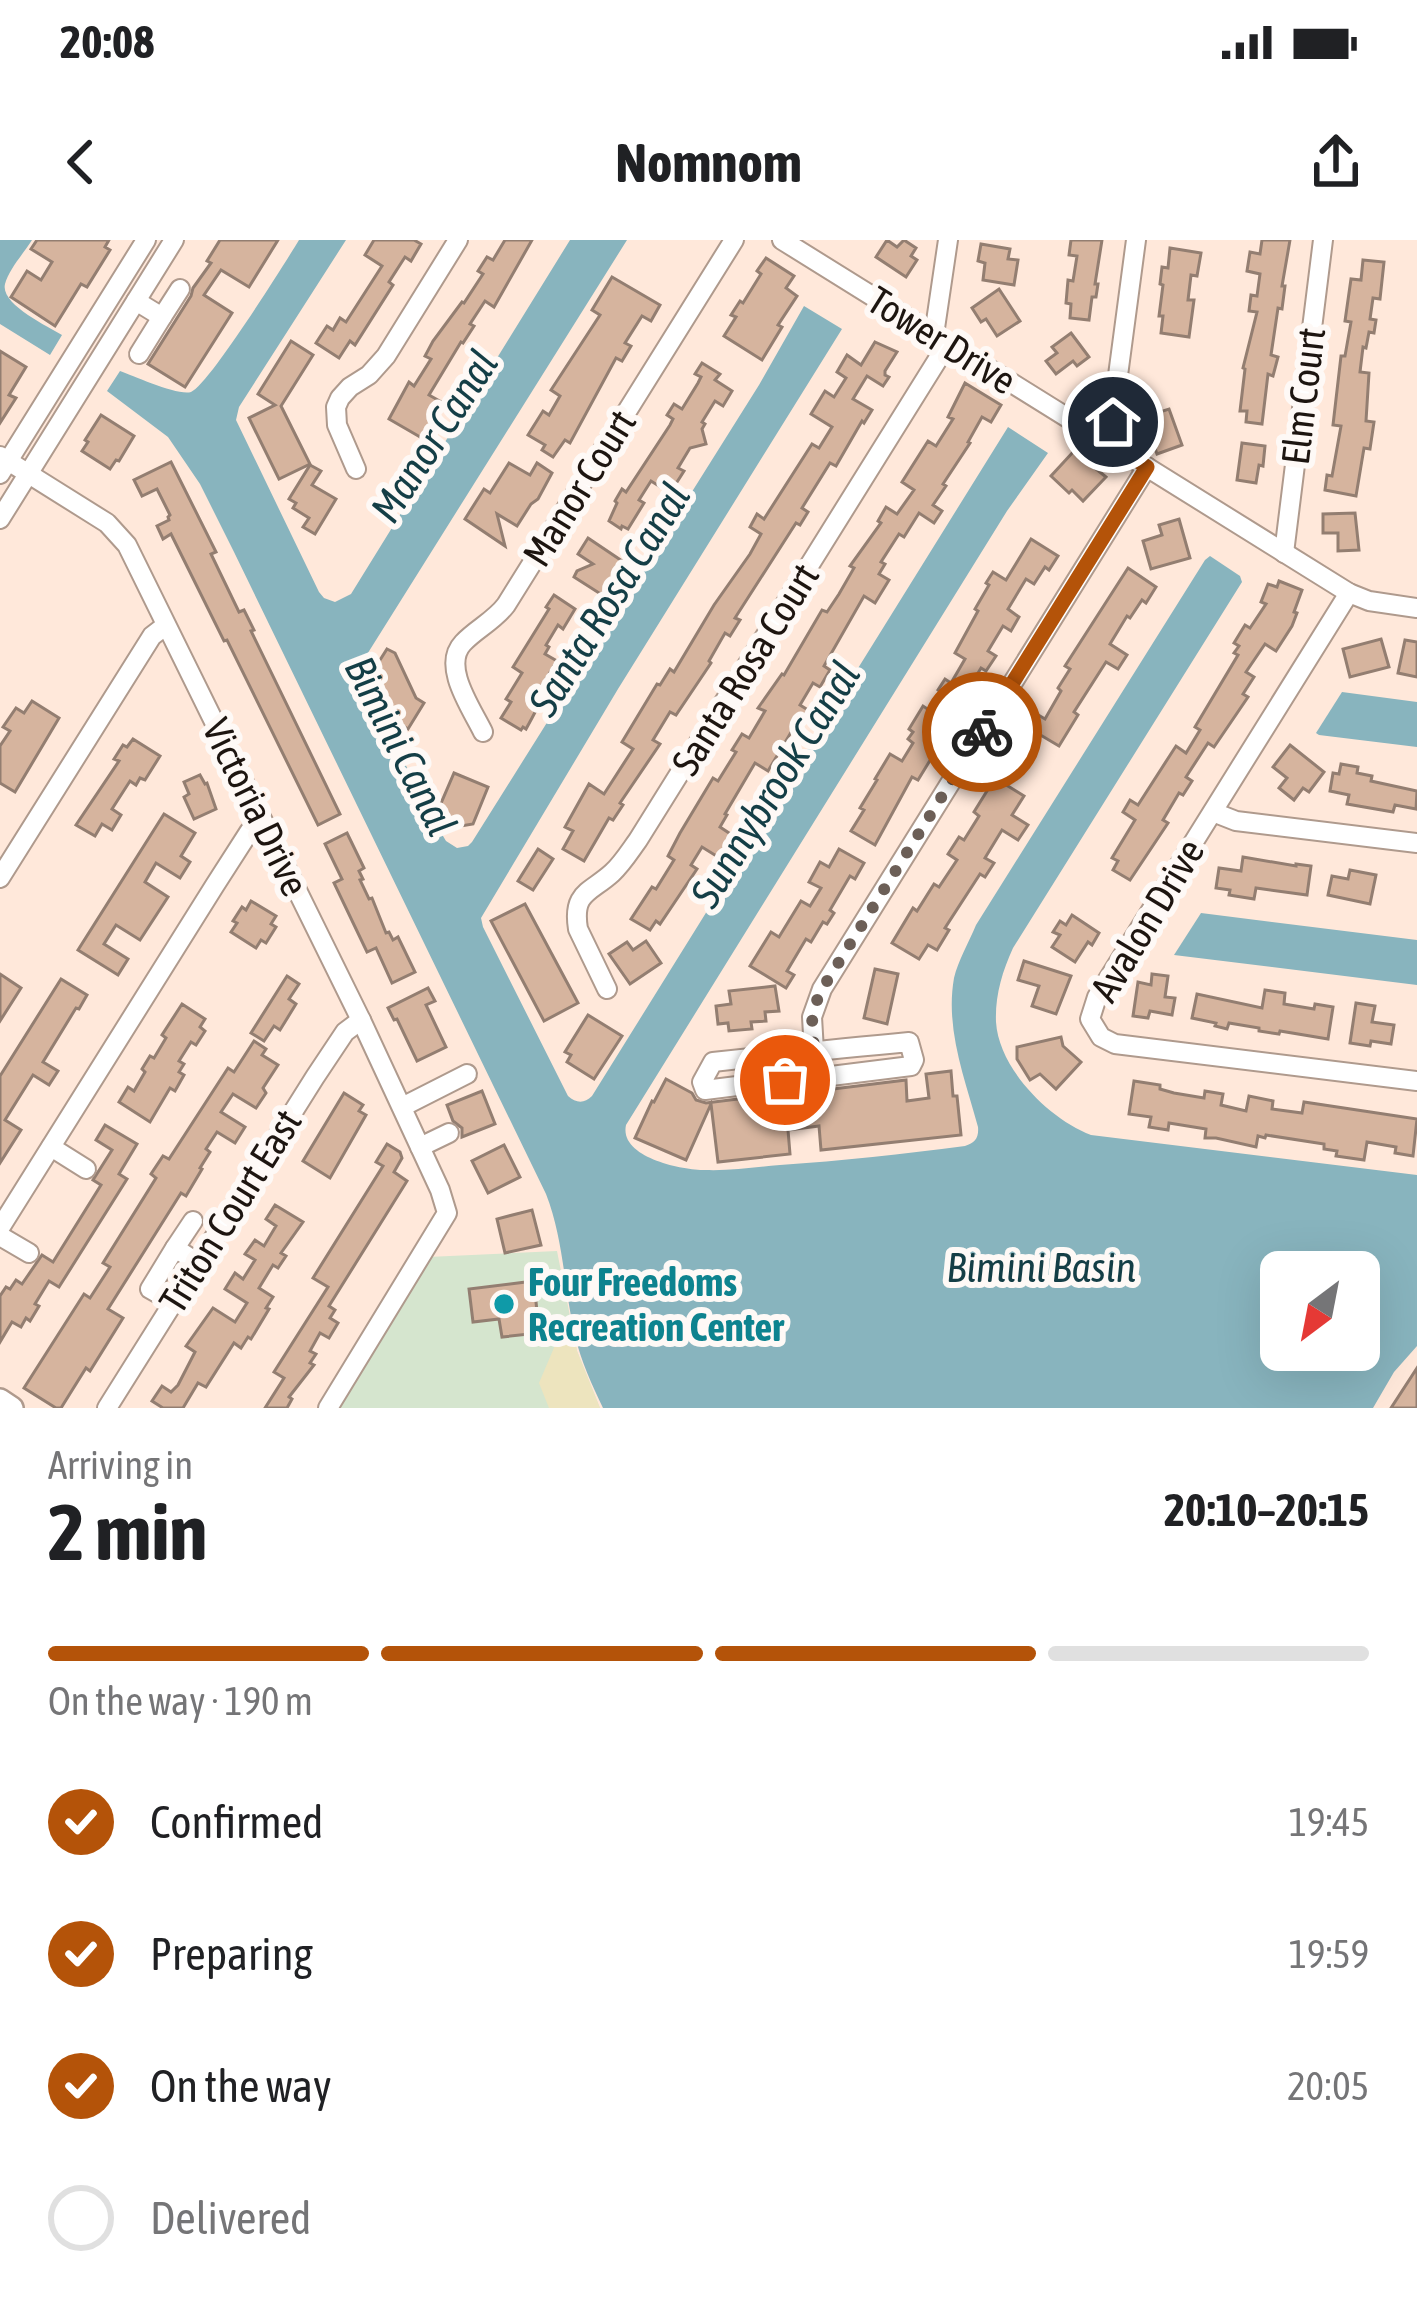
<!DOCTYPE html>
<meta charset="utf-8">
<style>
:root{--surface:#fff;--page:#f6f6f6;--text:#202124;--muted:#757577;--line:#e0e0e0;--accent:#b45309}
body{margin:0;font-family:"Asap Condensed",sans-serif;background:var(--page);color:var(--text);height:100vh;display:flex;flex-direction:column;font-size:45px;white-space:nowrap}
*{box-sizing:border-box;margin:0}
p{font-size:39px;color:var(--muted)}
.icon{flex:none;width:66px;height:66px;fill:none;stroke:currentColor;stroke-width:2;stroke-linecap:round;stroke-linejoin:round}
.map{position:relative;height:1168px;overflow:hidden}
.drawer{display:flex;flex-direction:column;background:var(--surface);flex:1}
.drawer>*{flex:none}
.needle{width:78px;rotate:212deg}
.buttons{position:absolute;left:1260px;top:1011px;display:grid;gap:24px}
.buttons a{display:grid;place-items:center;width:120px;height:120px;border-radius:18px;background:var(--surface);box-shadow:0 12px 48px #0002;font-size:60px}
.pin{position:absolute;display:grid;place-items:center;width:102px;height:102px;color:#fff;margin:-51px;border:6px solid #fff;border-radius:50%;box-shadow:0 3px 12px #0007}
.courier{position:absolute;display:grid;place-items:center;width:120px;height:120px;margin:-60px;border:9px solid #b45309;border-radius:50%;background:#fff;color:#222;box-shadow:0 3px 15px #0007}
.head em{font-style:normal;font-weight:700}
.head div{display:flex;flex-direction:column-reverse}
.head{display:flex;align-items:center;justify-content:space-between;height:204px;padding:0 48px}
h1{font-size:78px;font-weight:700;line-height:90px}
.bar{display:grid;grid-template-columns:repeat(4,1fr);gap:18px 12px;align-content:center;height:144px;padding:0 48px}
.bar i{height:15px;border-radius:9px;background:var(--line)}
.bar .selected{background:var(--accent)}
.bar p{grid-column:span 4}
ol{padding:0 48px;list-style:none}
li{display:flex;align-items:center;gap:36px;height:132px}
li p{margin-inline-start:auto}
li .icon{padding:12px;border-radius:50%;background:var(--accent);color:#fff;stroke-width:4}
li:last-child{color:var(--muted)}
li i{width:66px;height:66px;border:6px solid var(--line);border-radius:50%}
.status{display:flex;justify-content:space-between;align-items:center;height:84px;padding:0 60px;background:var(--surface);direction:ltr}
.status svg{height:33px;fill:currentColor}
header{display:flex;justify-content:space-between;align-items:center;height:156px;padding:0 48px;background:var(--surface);font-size:54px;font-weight:700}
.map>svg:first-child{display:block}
</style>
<div class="status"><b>20:08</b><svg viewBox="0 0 49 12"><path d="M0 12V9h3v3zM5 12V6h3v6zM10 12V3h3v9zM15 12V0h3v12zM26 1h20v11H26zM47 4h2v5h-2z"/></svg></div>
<header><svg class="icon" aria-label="back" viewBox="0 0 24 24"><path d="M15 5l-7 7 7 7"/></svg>Nomnom<svg class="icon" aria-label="share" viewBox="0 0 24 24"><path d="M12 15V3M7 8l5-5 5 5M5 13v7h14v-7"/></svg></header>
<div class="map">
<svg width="1417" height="1168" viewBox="0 0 1417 1168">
<rect width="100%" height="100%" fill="#ffe8da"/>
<path fill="#d5e5ce" d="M557,1011L577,1111L600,1168H334L428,1017Z"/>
<path fill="#ede4be" d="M572,1086L577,1111L600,1168H549L539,1143L556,1103L552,1091Z"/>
<g fill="#88b4be" fill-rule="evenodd">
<path d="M0,0H32C24,13 9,29 5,44C0,64 47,86 62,95L50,115L0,84Z"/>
<path d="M299,0H346L239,167L236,180L319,352L324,358L335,362L351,354L570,0H627L361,424L362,432L425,566L446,601L457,608L468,606L472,602L759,145L804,66L842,89L618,449L481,678L483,687L568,856C576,863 584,864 592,856L1008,187L1048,213L1007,271L626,885C619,917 681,930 705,930C730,931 755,927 780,925C842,921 903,914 965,906C975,903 979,898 978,887C965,839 945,789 954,738C958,721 969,702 976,685L1205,320L1210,316L1240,336L1242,342L1013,708C1002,732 995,756 996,782C999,829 1049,879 1091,895L1417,935V1106L1394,1132L1373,1168H603C592,1145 581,1121 575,1096C564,1049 564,1000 546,954L234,312L200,244L168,197L107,151L120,131C134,136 178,156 191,152C208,146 285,23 299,0ZM1281,1032H1359V1110H1281Z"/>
<path d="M1342,452L1417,462V507L1319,495L1316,493Z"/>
<path d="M1201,673L1417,700V745L1174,715Z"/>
</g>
<g fill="#d6b49e" stroke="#937e71" stroke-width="3">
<path d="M37,0H109L105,7L110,10L87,47L81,44L55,86L11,57L27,31L41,40L52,22L31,9Z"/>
<path d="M220,0H278L249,47L221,30L204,55L232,73L185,147L148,124L191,56L193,48L211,23L207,21Z"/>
<path d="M374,0H414L421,4L411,21L405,17L389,42L393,45L355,105L350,101L339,118L316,103L327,86L333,90L340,78L346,82L382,26L365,15Z"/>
<path d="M505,0H532L494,67L485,61L470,84L474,86L463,103L461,102L429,155L445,164L438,176L441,178L427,201L389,179L409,142L414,146L431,119L425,116L433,101L462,62L464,63L483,34L478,31L487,17L493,20Z"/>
<path d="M887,0L897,7L904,0L916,8L911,16L917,20L906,37L876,17Z"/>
<path d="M1071,0H1102L1095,44H1098L1096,57H1092L1089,80L1070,78L1071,64L1066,63L1068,40L1073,41L1077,16L1069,15Z"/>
<path d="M1262,0H1290L1282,46H1285L1282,69L1278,68L1271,115L1278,117L1273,136L1268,134L1262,184L1246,182L1247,171H1240L1245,129L1243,128L1257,72L1249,71L1251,55L1257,56L1260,34L1247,31L1250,12L1260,14Z"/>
<path d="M981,4L1010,9L1008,19L1018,20L1014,45L983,40L985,23L978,21Z"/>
<path d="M1170,8L1201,13L1197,36L1191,35L1188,60H1194L1189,97L1161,93L1163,76H1159L1163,45L1160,44L1162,27L1168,28Z"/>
<path d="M766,18L794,36L786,48L797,56L778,85L782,87L762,120L724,96L736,77L731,75L740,61L743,63L761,34L757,31Z"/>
<path d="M1363,20L1384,22L1380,59L1373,58L1370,79L1376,80L1374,93L1369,92L1366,108L1363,107L1360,132L1369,133L1366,181L1374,182L1370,209L1364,208L1356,256L1325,250L1327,235L1332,236L1341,186L1333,185L1341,116H1345L1351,82L1345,81L1351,39L1361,40Z"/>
<path d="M612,37L660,65L651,81L642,76L625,103L631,106L622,121L616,118L570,203L565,200L553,217L542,210L545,205L528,195L543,171L549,175L560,156L551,150L600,75L592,70Z"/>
<path d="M999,49L1020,81L997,96L986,79L981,82L972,68Z"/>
<path d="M1071,93L1089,117L1077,126L1073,121L1056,134L1046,121L1057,113L1052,107Z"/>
<path d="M291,101L313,115L281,166L310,224L279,239L249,178L275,165L258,154Z"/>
<path d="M875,102L897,112L885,131V135L889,137L883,146L867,136L853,159L872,170L864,183L862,181L836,226L830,223L802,268L808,272L800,285L796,283L735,378L740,380L730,396L725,393L709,421L711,423L676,475L670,472L653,500L660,504L620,563L623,565L613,580L609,578L584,621L563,609L573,591L565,587L589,544L604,554L633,509L622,502L657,444L660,445L670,429L674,432L714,365L750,314L761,294L750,287L757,274L764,279L812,204L819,208L832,187L811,174L825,151L834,157L846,138L837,132L847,115L861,125Z"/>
<path d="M0,111L26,127L9,155L16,158L0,183Z"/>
<path d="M702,123L720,134L715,140L732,151L723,166L715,161L702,182L705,184L702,189L706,204L690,208L678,228L684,231L670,253L651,241L639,260L644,263L628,289L622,286L621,289L609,281L617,263L615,261L622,249L626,252L670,185L673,179L667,175L674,164L682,169L698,143L701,137L695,134Z"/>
<path d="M965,143L1001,165L991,182L982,177L968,202L970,203L943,244L946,246L933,265L942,271L934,283L919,273L904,297L899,294L881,322L885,324L879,334L889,340L875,363L864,356L824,426L830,430L820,447L813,443L800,465L808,470L796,490L793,489L768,531L755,523L725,574L727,575L720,587L732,595L718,617L702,607L691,625L697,629L660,684L656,681L650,690L631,679L652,647L656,649L674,620L668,616L680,593L713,538L718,541L736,512L732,510L742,494L749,498L765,471L758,468L782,434L784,435L822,370L827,372L839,354L854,328L850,326L881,283L878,281L886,267L897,274L914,250L902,242L928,201L936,206L953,179L948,177Z"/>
<path d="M1169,169L1182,205L1157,214L1144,177Z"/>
<path d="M101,175L134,196L119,221L116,220L110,229L82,211L88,202L85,200Z"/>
<path d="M1242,203L1265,206L1263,226L1259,225L1256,243L1237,240Z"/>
<path d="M1074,211L1106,237L1083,261L1072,250L1069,253L1051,236Z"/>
<path d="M171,222L216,312L211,314L239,372L244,370L254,390L251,391L340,574L318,585L227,400L224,401L171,294L163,299L157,286L169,280L168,277L170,275L157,249L142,256L134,240Z"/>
<path d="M509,223L530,235L537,223L552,233L538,259L531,264L517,286L497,274L505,306L465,279L484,249L490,253Z"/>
<path d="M310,225L321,231L312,245L336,259L315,294L303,287L309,278L293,268L296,263L289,259Z"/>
<path d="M1355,273L1359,310L1338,311V293H1323V274Z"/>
<path d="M1179,279L1190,318L1151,329L1143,301L1162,295L1159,285Z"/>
<path d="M588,298L631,327L610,360L574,337L577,331L593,324L578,314Z"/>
<path d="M1031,299L1058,316L1049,330L1045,327L1034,344L1026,339L1008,369L1019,377L1011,391L1003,386L988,411L996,416L986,431L981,428L963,458L968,460L938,503L940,504L918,540L912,537L875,605L851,591L864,570L860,568L877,540L875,539L890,514L902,521L913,503L908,499L913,492L909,489L923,466L932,472L943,454L938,450L945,439L951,443L965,419L955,413L978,371L975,369L989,345L986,343L993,332L1006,340Z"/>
<path d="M1128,328L1156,347L1146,363L1142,360L1130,378L1127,376L1110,404L1127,415L1118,429L1106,422L1074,472L1078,475L1059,506L1027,487L1035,473L1045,479L1061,451L1058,448L1070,429L1065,426Z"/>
<path d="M1279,341L1302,350L1294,372L1297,373L1292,386L1276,411L1265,404L1246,432L1254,437L1243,454L1248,457L1214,507L1208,503L1186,537L1192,541L1183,555L1179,553L1163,580L1168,583L1130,640L1113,630L1118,621L1112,618L1135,580L1123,572L1130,560L1138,565L1176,506L1186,513L1200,490L1195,487L1238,415L1234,413L1239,406L1234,403L1245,385L1250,388L1266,364L1261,362L1268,344L1277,347Z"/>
<path d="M554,355L575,369L563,389L558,385L546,405L549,407L545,414L557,421L536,455L542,459L532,478L526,489L523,487L521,490L501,478L511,462L506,459L522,433L513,427L549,369L546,367Z"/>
<path d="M1381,399L1389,427L1350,437L1343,409Z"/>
<path d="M1405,400L1417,402V437L1398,433Z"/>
<path d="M387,409L395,413L416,458L424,463L408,489L398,483L373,431Z"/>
<path d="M32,461L59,478L15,552L0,543V506L10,491L3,487L16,468L24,473Z"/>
<path d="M133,499L160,516L145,540L140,538L136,545L130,541L112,569L121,575L112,590L102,584L95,596L76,585L119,521L114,519L123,505L127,507Z"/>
<path d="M1290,505L1324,532L1309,552L1303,548L1294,560L1279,548L1287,538L1273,527Z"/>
<path d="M1341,524L1358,527L1357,533L1372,536L1371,541L1417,551L1416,569L1395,565L1393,572L1347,564L1349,555L1330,551L1333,533L1339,534Z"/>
<path d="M454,533L488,547L473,584L461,586L446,580L439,568Z"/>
<path d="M200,535L205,544L207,543L216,569L194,579L184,557L189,554L184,542Z"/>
<path d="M995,538L1024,556L1012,575L1028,585L1018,600L1002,590L985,618L994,623L985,637L980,634L945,688L949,690L937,710L928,705L919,719L892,703L913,668L917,671L934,644L939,647L957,620L948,614L959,597L964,600L979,576L974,572Z"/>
<path d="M164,574L195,593L181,616L190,622L180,638L156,623L145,642L168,657L140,700L116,685L104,704L128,719L118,735L78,710Z"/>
<path d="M347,593L364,628L359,631L363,639L360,640L369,659L372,658L386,693L389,692L393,700L398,697L415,732L392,743L376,708L367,712L334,643L342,639L325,604Z"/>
<path d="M538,609L553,619L533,650L518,641Z"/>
<path d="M839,609L864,623L855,639L850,636L830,670L834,673L827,684L823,682L811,702L806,699L787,731L794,735L786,748L750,726L771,692L779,697L801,661L810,666L821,648L809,642L820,622L829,627Z"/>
<path d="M1243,617L1296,626V624L1311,626L1307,655L1256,648L1254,659L1229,655L1230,650L1216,648L1219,628L1241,631Z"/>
<path d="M1350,630L1376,635L1370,664L1328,655L1332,636L1348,639Z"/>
<path d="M251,661L276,676L271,684L276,687L266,703L261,700L256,708L231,692L237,683L233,681L242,667L246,670Z"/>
<path d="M525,664L578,763L544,781L491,681Z"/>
<path d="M1072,675L1099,693L1092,705L1088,702L1075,722L1052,707L1060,695L1053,692L1060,681L1066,685Z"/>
<path d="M646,701L661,723L630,744L609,714L627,702L633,710Z"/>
<path d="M1024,721L1071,736L1056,774L1032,766L1039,746L1018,740Z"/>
<path d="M875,729L898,734L887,784L864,778Z"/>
<path d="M0,734L21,748L0,781Z"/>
<path d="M1152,734L1168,736L1165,757L1175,758L1172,775L1150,771L1148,778L1133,776L1138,742L1151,745Z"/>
<path d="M287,736L299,744L289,759L296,764L280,790L274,786L264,801L251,793Z"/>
<path d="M61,739L87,755L79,769L76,768L43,822L58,831L49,845L33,835L5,880L21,890L0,923V836Z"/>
<path d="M775,746L779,771L765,772L766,781L751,782L752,789L729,791L728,783L718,784L716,766L731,764L729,751Z"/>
<path d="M428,748L435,761L426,765L446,807L417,821L397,779L394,780L388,768Z"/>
<path d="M1265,750L1285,753L1284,764L1314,769L1315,764L1333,767L1328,799L1280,791L1279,794L1259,791V788L1229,783L1227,789L1215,786L1216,783L1192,778L1197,754L1262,768Z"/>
<path d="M1356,763L1375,766L1372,782L1394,785L1391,804L1371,801L1370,806L1350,803Z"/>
<path d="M182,764L205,779L200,787L205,791L196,805L191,802L179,821L184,824L179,832L184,835L175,851L170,848L150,882L119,862L128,847L134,851L145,832L142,829L150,816L154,818L166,798L162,795Z"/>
<path d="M588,775L622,796L594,839L567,822L571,815L565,812Z"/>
<path d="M1061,797L1063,806L1081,822L1056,849L1040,834L1030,840L1017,819V807Z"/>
<path d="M254,801L266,809L262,815L278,825L263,848L266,853L256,868L233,854L221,872L245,887L235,903L217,892L206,909L210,912L200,928L202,929L186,956L181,953L108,1069L123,1078L90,1131L86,1128L61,1168H56L24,1148L84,1054L90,1058L110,1027L103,1023L156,938L151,934L163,916L169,919L228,828L234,832Z"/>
<path d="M951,831L953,856H957L961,895L821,910L819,886L788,890L790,914L718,922L711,864L686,920L635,898L652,861L654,862L666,839L692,853L696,860L706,863L787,853L804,847L817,851L906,840L907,861L929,858L926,834Z"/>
<path d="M1134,841L1160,845V849L1174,853L1204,858L1205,851L1223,854L1221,865L1246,871L1249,856L1273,861L1272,869L1302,873L1304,862L1417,879L1413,916L1395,913L1396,907L1367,902L1364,920L1336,916L1337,911L1324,909V904L1266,895L1265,898L1258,896L1256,907L1216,898H1205L1206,889L1169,883L1168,890L1149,887L1151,877L1129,874Z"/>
<path d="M482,851L495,884L462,897V888L453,881L447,865Z"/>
<path d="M344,853L363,865L359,871L366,875L330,938L303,921Z"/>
<path d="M105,885L137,904L119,934L127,939L59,1047L49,1041L35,1064L39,1066L30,1081L26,1078L21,1087L12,1082L0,1102V1056L6,1047L10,1049L16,1040L22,1044L42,1015L53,1022L101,945L93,940L112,910L96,900Z"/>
<path d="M387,904L400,912L402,918L394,932L407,941L329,1066L335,1070L330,1078L338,1083L329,1098L320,1093L310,1111L316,1114L310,1123L314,1125L289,1157L292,1159L287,1168H265L284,1138L274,1132L328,1047L313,1038L383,926L376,922Z"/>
<path d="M504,905L520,937L488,953L472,921Z"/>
<path d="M275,965L303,982L281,1013L286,1016L278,1028L273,1025L259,1048L273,1057L266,1068L269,1069L251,1099L248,1097L241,1108L234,1103L206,1147L198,1143L183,1168H163L152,1161L162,1146L171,1152L178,1145L195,1112L186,1106L213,1068L235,1082L247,1063L225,1049L235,1033L243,1039L255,1020L245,1014L255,1000L264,1006L276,986L266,979Z"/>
<path d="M532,970L541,1005L505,1013L497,979Z"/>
<path d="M534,1041L539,1093L502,1097L499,1079L473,1082L469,1049Z"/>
<path d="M1417,1128V1168H1391Z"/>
</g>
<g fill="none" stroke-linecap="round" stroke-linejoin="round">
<defs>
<g id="minor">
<path d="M782,0L1349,353L1369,361L1417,368"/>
<path d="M136,61L162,77L180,49"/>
<path d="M934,95L948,0"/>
<path d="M139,114L162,77"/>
<path d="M1109,203L1136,0"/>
<path d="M0,216L107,283L127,305L361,780L440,950L447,973L328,1168"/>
<path d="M356,229L337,185L336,167L340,158L350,147L369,135L386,116L458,0"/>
<path d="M0,234L146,0"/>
<path d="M0,279L174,0"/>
<path d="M1284,313L1323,0"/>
<path d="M1349,353L1097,757L1090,779L1101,797L1115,804L1417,841"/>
<path d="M483,492C472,469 441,426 463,403C476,389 494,381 506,365L734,0"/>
<path d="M1213,572L1236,581L1417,603"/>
<path d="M0,638L152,396L165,386"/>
<path d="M607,749L578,689C572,652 590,653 612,633C622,624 630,611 638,600L948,103"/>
<path d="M814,811L812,777L822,749L1147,227"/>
<path d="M785,814V840L705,850L702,842L713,822C778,815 844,808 909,802L914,820L911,826L815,838L809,833L806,812"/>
<path d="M402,867L467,834"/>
<path d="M51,907L86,929"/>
<path d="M420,907L449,893"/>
<path d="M0,988L215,645L249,592L263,582"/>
<path d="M0,996L29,1013"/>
<path d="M175,1008L193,981"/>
<path d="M173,1062L150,1049L175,1008L198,1023"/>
<path d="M107,1168L315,837L345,792L361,780"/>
</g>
<path id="major" d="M0,1160L12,1168"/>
</defs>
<use href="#minor" stroke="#af9a8d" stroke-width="22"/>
<use href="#major" stroke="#af9a8d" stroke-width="26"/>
<use href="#minor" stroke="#fff" stroke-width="18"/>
<use href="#major" stroke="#fff" stroke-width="21"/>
</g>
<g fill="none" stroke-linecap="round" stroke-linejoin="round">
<path stroke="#6c5f57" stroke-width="12" stroke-dasharray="0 21.6" d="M785,840L784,814L814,811L812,777L819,754L982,492"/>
<path stroke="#b45309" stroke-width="15" d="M982,492L1147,227L1109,202L1113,182"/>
</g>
<circle fill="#0f9aa8" stroke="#fef9f6" stroke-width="4.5" cx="504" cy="1064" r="12"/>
<g text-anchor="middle" stroke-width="12" stroke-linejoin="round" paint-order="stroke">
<g font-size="39" fill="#1d1510" stroke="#fef9f6">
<text transform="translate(942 100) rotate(32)" y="14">Tower Drive</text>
<text transform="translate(1303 156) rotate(-83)" y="14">Elm Court</text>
<text transform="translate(579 248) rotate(-58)" y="14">Manor Court</text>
<text transform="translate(745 429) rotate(-58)" y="14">Santa Rosa Court</text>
<text transform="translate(256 567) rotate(64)" y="14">Victoria Drive</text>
<text transform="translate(1147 680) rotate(-59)" y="14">Avalon Drive</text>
<text transform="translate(230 971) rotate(-58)" y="14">Triton Court East</text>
</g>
<g font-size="39" font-weight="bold" fill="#0d838f" stroke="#fef9f6" text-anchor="start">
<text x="528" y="1056">Four Freedoms<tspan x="528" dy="45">Recreation Center</tspan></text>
</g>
<g font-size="42" font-style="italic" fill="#143e46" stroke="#fef9f6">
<text transform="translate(434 196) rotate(-57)" y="15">Manor Canal</text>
<text transform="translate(609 359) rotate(-58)" y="15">Santa Rosa Canal</text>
<text transform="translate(401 506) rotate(63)" y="15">Bimini Canal</text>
<text transform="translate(775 544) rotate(-58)" y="15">Sunnybrook Canal</text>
<text x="1041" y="1042">Bimini Basin</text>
</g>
</g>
</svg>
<div class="buttons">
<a><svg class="needle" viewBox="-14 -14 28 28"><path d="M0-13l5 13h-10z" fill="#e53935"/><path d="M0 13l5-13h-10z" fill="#757577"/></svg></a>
</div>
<div class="pin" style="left:785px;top:840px;background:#ea580c"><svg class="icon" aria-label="bag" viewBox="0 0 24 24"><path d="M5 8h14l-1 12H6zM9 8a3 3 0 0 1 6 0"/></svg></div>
<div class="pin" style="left:1113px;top:182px;background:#1f2937"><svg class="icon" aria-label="home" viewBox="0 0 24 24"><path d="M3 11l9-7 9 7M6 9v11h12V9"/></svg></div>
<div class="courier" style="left:982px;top:492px"><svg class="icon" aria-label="bike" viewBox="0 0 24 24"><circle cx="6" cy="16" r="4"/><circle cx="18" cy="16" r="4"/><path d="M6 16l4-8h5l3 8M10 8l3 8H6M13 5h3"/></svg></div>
</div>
<section class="drawer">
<div class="head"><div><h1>2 min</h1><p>Arriving in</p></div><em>20:10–20:15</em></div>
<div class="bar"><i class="selected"></i><i class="selected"></i><i class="selected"></i><i></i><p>On the way · 190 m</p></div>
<ol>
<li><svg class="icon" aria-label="check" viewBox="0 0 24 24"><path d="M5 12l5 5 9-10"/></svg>Confirmed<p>19:45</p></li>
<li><svg class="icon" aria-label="check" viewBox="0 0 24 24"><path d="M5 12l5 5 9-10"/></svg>Preparing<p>19:59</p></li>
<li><svg class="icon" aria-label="check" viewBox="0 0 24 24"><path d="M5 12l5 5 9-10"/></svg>On the way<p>20:05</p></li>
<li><i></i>Delivered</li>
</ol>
</section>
